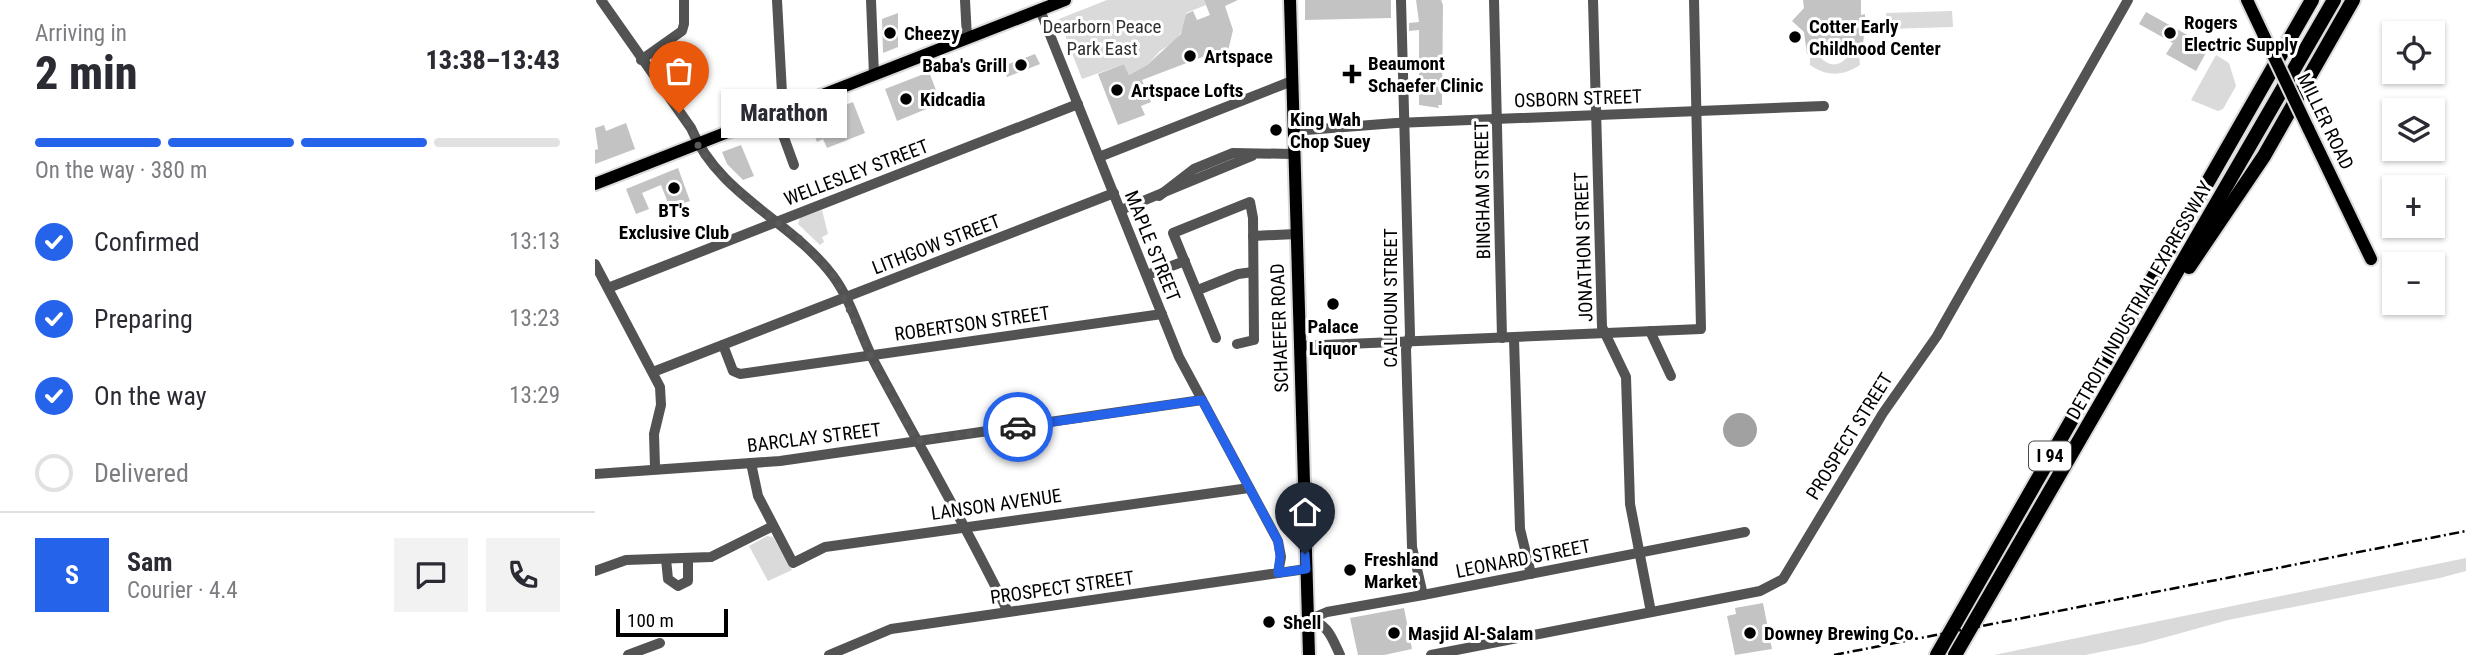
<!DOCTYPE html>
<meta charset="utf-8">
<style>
:root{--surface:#fff;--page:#f2f2f3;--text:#2b2b33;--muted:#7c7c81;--line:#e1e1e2;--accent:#2563eb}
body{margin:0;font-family:"Roboto Condensed",sans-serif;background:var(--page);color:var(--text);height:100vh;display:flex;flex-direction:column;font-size:26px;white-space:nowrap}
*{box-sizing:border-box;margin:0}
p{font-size:23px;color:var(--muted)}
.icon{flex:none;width:38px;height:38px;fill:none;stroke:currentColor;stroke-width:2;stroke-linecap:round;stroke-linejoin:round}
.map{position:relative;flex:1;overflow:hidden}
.details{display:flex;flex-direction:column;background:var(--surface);width:595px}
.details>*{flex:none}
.controls{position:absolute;left:1787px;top:21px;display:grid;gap:14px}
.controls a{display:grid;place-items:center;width:63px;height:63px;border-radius:0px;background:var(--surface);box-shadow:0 2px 5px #0004;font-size:35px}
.scale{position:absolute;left:21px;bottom:18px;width:112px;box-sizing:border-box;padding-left:7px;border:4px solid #000;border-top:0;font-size:19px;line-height:24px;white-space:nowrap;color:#000;-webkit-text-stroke:5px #fff;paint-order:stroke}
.pin{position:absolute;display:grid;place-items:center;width:60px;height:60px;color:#fff;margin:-72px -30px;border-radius:50% 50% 50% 0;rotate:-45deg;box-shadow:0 0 7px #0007}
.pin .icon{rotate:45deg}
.courier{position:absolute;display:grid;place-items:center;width:70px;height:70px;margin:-35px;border:5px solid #2563eb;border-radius:50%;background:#fff;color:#222;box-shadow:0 2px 9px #0007}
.bubble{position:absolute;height:49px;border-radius:0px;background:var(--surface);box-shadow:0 2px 5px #0004;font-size:23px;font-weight:800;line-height:49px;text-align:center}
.summary em{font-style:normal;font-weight:800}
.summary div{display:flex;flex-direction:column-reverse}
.summary{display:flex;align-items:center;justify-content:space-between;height:119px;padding:0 35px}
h1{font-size:46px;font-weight:800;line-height:52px}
.bar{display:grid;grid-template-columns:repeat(4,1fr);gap:10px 7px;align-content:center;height:84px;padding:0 35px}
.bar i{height:9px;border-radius:5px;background:var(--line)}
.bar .on{background:var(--accent)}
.bar p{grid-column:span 4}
.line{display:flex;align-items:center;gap:18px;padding:0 35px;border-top:2px solid var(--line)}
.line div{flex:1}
.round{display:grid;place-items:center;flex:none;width:74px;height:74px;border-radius:0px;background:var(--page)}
ol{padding:0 35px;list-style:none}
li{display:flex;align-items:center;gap:21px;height:77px}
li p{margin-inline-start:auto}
li .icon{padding:7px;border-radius:50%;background:var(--accent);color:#fff;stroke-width:4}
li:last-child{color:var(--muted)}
li i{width:38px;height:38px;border:4px solid var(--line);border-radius:50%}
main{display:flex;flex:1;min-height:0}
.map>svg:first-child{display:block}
</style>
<main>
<section class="details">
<div class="summary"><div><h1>2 min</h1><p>Arriving in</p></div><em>13:38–13:43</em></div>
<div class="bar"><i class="on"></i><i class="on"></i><i class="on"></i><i></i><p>On the way · 380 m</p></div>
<ol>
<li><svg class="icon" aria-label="check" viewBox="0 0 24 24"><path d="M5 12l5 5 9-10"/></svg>Confirmed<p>13:13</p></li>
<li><svg class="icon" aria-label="check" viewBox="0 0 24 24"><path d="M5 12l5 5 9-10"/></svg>Preparing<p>13:23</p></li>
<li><svg class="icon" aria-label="check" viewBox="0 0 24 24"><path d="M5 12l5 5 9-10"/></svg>On the way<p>13:29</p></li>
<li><i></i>Delivered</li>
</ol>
<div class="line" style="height:126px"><b class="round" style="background:var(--accent);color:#fff">S</b><div><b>Sam</b><p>Courier · 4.4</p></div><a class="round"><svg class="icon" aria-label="chat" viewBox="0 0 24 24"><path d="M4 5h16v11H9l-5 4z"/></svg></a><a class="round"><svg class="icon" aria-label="phone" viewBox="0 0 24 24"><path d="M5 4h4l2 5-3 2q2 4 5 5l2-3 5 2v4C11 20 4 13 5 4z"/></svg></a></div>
</section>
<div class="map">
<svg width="1871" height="655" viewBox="0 0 1871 655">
<rect width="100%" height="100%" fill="#fff"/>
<g fill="#dadada">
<path d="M512,0H609L611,5L591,13L590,27L580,41L565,51L552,65L534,75L529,64L487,79L464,19Z"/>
<path d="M1357,11L1358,27L1292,29L1291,13Z"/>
<path d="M1621,55L1634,63L1641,86L1628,109L1623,111L1596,100Z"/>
<path d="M1253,56H1264L1265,65C1248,76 1232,77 1215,65V58L1225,57C1234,67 1245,67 1253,56Z"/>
<path d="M227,210L233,234L227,237L229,242L225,245L203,224L205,218Z"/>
<path d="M172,536L178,537L197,570L173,581L154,546Z"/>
<path d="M1871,558V571L1845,578L1633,620L1546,644L1490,655H1399Z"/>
</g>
<circle fill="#a1a1a1" cx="1145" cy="430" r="17"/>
<g fill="#c3c3c3">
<path d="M609,0H643L630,6L638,30L633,51L625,59L614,64L610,56L547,80L556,102L546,106L550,115L523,125L503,74L529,64L534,75L552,65L586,34L591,14L598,11L602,20L615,15Z"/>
<path d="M710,0H796V18L710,20Z"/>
<path d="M821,0H846L848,5L847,105H843L844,108L824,105V30L814,31V23L824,22Z"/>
<path d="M1208,0H1266V15L1270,14V23H1266L1267,35H1269L1267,53L1236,56L1235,54H1212L1209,32L1197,21L1209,8Z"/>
<path d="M1551,12L1614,47L1601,71L1571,54L1578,43L1544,24Z"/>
<path d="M303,13V47L288,53L287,19Z"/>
<path d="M440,54L445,64L412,77L408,66Z"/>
<path d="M334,72L346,103L302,121L290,89Z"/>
<path d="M258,102L270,133L232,148L228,139L222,142L213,119Z"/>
<path d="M31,123L40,149L0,164V150L3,149L0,128L9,125L11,131Z"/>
<path d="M146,145L159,176L148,180L132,164L127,152Z"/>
<path d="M83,168L95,201L75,208L66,185L47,193L54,209L41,214L31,189Z"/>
<path d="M1168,603L1177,649L1140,655L1132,616L1141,614L1140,608Z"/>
<path d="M809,608L817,649L789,655H763L755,618Z"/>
</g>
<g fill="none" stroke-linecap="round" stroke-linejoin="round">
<defs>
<g id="major">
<path d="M695,0L714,655"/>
<path d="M1652,0L1669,36"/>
<path d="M1713,128L1776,259"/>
<path d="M0,184L470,0"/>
</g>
<g id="highway">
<path d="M1594,267L1669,156L1758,0"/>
<path d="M1342,655L1717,0"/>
<path d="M1360,655L1739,0"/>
</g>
</defs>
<use href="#major" stroke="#dbdbdb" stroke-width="16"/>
<use href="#highway" stroke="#dbdbdb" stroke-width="18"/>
<g stroke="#535353" stroke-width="10">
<path d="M6,0L96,128C124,196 196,220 238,276C258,303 266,338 282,367C326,449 373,529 413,612"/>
<path d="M182,0L187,93L193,108"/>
<path d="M276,0L279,75"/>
<path d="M370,0L372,38"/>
<path d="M806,0L815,335L811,349L817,547L828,595"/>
<path d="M899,0L907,338"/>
<path d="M998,0L1007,327L1031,377L1035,504L1056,612"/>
<path d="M445,10L584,357L683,541L686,557L683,573"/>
<path d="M46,60L87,31L89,24V0"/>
<path d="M180,113L199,165"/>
<path d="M698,131L801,123L1229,106"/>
<path d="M504,157L697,81"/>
<path d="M564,196L599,169L638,153L698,154"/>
<path d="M526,210L657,156"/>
<path d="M658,236L701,234"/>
<path d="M0,264L65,387L66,405L59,434L60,467"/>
<path d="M552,275L590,261"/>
<path d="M13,288L483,104"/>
<path d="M603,290L643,274L658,272"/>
<path d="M1055,331L1076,376"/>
<path d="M621,338L578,233L655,202L658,218L659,340L642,344"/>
<path d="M919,339L925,529L936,574"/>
<path d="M128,345L138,371L145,374L567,314"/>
<path d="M704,346L1106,329L1099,0"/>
<path d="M58,372L519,193"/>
<path d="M156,463L163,496L198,563L230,547L654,488"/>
<path d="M0,474L185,461L607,400"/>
<path d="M71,559L73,579L83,586L93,581V559"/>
<path d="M0,571L31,560L116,557L178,526"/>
<path d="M713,620L732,612L828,595L1150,532"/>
<path d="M713,620C733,623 737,638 745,655"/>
<path d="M33,655L65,643"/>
<path d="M234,655L296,629L711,569"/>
<path d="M836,655L1165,591L1188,579L1288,413L1342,336L1533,0"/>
</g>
<use href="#major" stroke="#000" stroke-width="12"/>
<use href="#highway" stroke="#000" stroke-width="14"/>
<path stroke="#000" stroke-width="2.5" stroke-dasharray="10 3.5 2 3.5" stroke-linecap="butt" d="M1239,655L1871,531"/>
<defs>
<path id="major-bridge" d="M1669,36L1713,128"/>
</defs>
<use href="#major-bridge" stroke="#dbdbdb" stroke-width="16" stroke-linecap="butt"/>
<use href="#major-bridge" stroke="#000" stroke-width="12"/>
</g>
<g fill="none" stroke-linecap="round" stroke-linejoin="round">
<path stroke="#595959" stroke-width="7" stroke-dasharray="0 12.6" d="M84,113L96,128L105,150L129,179L159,206L203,237L240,278L275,355L321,441L423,427"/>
<path stroke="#2563eb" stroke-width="9" d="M423,427L607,400L683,541L685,556L683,573L711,569L710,554"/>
</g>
<g fill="#000" stroke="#fff" stroke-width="2.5">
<circle cx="295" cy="33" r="7"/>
<circle cx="1575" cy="33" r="7"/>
<circle cx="1200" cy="37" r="7"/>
<circle cx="595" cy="56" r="7"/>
<circle cx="426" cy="65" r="7"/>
<path d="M753.5 63.5h7v7h7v7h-7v7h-7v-7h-7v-7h7z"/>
<circle cx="522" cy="90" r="7"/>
<circle cx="311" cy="99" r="7"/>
<circle cx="681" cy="130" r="7"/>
<circle cx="79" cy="188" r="7"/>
<circle cx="738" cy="304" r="7"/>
<circle cx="755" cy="570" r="7"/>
<circle cx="674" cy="622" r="7"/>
<circle cx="799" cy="633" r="7"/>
<circle cx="1155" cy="633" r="7"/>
</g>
<g text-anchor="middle" stroke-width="6" stroke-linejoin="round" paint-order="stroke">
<rect fill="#fff" stroke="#4c4c4c" stroke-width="2" x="1434" y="441.5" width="42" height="29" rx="5"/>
<g font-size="18" font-weight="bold" fill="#000">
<text x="1455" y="462">I 94</text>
</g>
<g font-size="19" font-weight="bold" fill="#000" stroke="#fff" text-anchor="start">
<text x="1589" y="29">Rogers<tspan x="1589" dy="22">Electric Supply</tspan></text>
<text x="1214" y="33">Cotter Early<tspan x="1214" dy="22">Childhood Center</tspan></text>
<text x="309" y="40">Cheezy</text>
<text x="609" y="63">Artspace</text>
<text x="773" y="70">Beaumont<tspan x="773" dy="22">Schaefer Clinic</tspan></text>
<text x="412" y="72" text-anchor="end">Baba's Grill</text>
<text x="536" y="97">Artspace Lofts</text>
<text x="325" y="106">Kidcadia</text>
<text x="695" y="126">King Wah<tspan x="695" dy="22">Chop Suey</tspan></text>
<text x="79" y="217" text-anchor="middle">BT's<tspan x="79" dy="22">Exclusive Club</tspan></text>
<text x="738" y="333" text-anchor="middle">Palace<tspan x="738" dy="22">Liquor</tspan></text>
<text x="769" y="566">Freshland<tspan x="769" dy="22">Market</tspan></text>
<text x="688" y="629">Shell</text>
<text x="813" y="640">Masjid Al-Salam</text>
<text x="1169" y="640">Downey Brewing Co.</text>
</g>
<g font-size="19" fill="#313131" stroke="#fff">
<text x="507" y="33">Dearborn Peace<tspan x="507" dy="22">Park East</tspan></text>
</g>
<g font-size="19" fill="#000" stroke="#fff">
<text transform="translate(983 98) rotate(-2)" y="7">OSBORN STREET</text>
<text transform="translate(1731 121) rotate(64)" y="7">MILLER ROAD</text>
<text transform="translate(261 172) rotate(-21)" y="7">WELLESLEY STREET</text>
<text transform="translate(887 190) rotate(-91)" y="7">BINGHAM STREET</text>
<text transform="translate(341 244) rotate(-21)" y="7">LITHGOW STREET</text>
<text transform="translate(558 246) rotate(68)" y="7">MAPLE STREET</text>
<text transform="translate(988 247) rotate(-92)" y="7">JONATHON STREET</text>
<text transform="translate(795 298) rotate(-90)" y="7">CALHOUN STREET</text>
<text transform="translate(1544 300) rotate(-60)" y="7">DETROIT INDUSTRIAL EXPRESSWAY</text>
<text transform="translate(377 323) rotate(-8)" y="7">ROBERTSON STREET</text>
<text transform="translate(684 328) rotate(-92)" y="7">SCHAEFER ROAD</text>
<text transform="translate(1254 436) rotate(-58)" y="7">PROSPECT STREET</text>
<text transform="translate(219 437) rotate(-7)" y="7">BARCLAY STREET</text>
<text transform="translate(401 504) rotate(-8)" y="7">LANSON AVENUE</text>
<text transform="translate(928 558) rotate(-11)" y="7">LEONARD STREET</text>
<text transform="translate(467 587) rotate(-8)" y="7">PROSPECT STREET</text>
</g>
</g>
</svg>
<div class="controls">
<a><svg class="icon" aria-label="locate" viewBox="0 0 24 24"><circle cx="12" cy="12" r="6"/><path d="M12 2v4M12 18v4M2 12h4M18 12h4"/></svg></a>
<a><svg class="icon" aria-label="layers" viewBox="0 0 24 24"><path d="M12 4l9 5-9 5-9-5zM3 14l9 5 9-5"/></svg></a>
<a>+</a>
<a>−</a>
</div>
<div class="scale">100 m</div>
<div class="pin" style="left:84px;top:113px;background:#ea580c"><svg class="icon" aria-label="bag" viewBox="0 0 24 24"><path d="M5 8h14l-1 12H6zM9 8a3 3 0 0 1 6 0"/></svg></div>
<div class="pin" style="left:710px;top:554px;background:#1f2937"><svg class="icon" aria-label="home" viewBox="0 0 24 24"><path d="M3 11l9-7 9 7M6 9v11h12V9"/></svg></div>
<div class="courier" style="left:423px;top:427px"><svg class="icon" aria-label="car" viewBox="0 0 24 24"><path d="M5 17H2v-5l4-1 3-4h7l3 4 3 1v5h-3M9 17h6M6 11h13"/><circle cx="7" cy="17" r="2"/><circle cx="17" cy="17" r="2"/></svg></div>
<div class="bubble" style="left:126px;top:89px;width:126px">Marathon</div>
</div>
</main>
